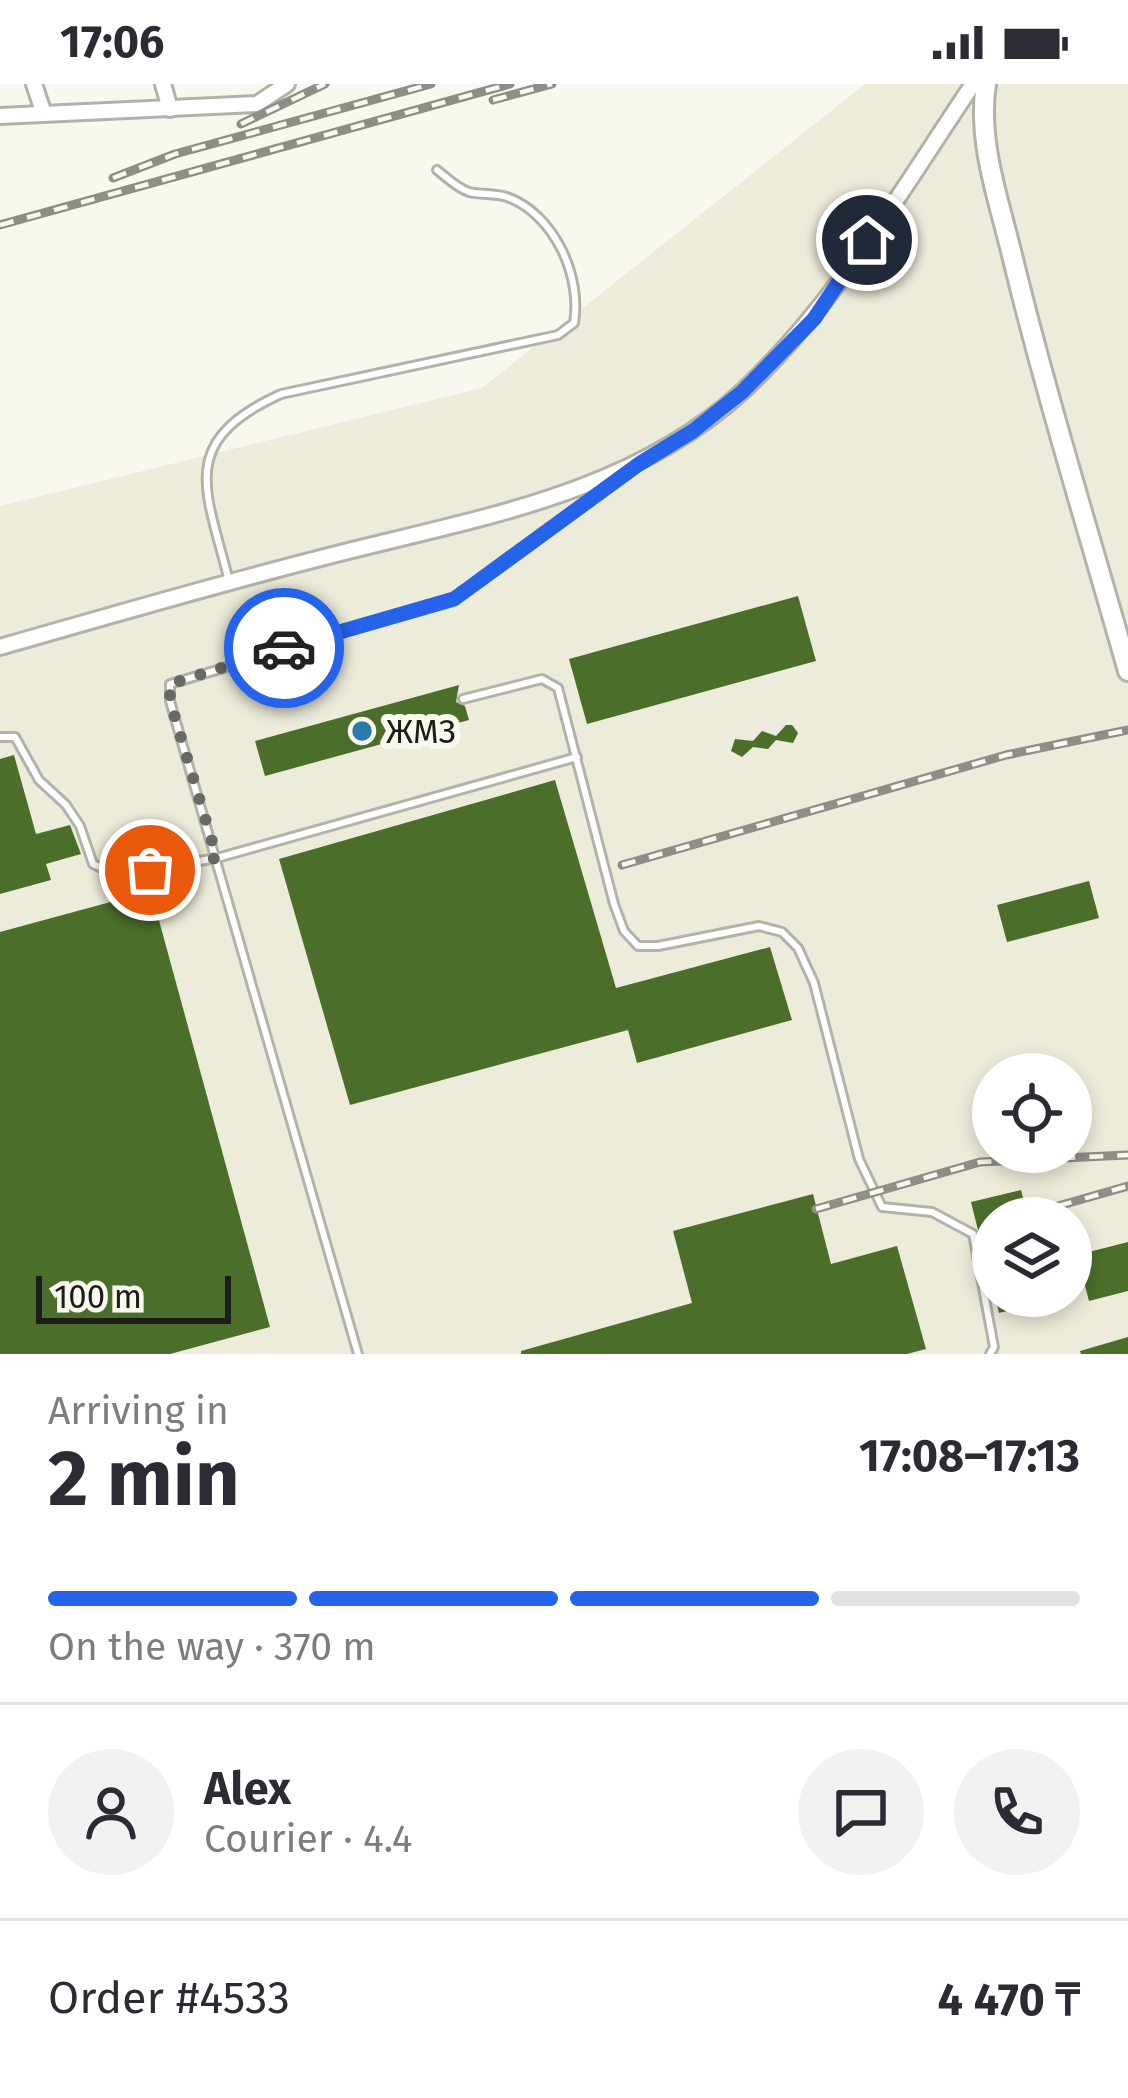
<!DOCTYPE html>
<meta charset="utf-8">
<style>
:root{--surface:#fff;--page:#f2f2f3;--text:#2b2b33;--muted:#7c7c81;--line:#e1e1e2;--accent:#2563eb}
body{margin:0;font-family:"Fira Sans",sans-serif;background:var(--page);color:var(--text);height:100vh;display:flex;flex-direction:column;font-size:45px;white-space:nowrap}
*{box-sizing:border-box;margin:0}
p{font-size:39px;color:var(--muted)}
.icon{flex:none;width:66px;height:66px;fill:none;stroke:currentColor;stroke-width:2;stroke-linecap:round;stroke-linejoin:round}
.map{position:relative;height:1270px;overflow:hidden}
.drawer{display:flex;flex-direction:column;background:var(--surface);flex:1}
.drawer>*{flex:none}
.controls{position:absolute;left:972px;top:969px;display:grid;gap:24px}
.controls a{display:grid;place-items:center;width:120px;height:120px;border-radius:50%;background:var(--surface);box-shadow:0 6px 18px #0003;font-size:60px}
.scale{position:absolute;left:36px;bottom:30px;width:195px;box-sizing:border-box;padding-left:12px;border:6px solid #1c1c18;border-top:0;font-size:33px;line-height:42px;white-space:nowrap;color:#1c1c18;-webkit-text-stroke:9px #f9f8ee;paint-order:stroke}
.pin{position:absolute;display:grid;place-items:center;width:102px;height:102px;color:#fff;margin:-51px;border:6px solid #fff;border-radius:50%;box-shadow:0 3px 12px #0007}
.courier{position:absolute;display:grid;place-items:center;width:120px;height:120px;margin:-60px;border:9px solid #2563eb;border-radius:50%;background:#fff;color:#222;box-shadow:0 3px 15px #0007}
.headline em{font-style:normal;font-weight:700}
.headline div{display:flex;flex-direction:column-reverse}
.headline{display:flex;align-items:center;justify-content:space-between;height:204px;padding:0 48px}
h1{font-size:78px;font-weight:700;line-height:90px}
.bar{display:grid;grid-template-columns:repeat(4,1fr);gap:18px 12px;align-content:center;height:144px;padding:0 48px}
.bar i{height:15px;border-radius:9px;background:var(--line)}
.bar .active{background:var(--accent)}
.bar p{grid-column:span 4}
.line{display:flex;align-items:center;gap:30px;padding:0 48px;border-top:3px solid var(--line)}
.line div{flex:1}
.round{display:grid;place-items:center;flex:none;width:126px;height:126px;border-radius:63px;background:var(--page)}
.status{display:flex;justify-content:space-between;align-items:center;height:84px;padding:0 60px;background:var(--surface);direction:ltr}
.status svg{height:33px;fill:currentColor}
.map>svg:first-child{display:block}
</style>
<div class="status"><b>17:06</b><svg viewBox="0 0 49 12"><path d="M0 12V9h3v3zM5 12V6h3v6zM10 12V3h3v9zM15 12V0h3v12zM26 1h20v11H26zM47 4h2v5h-2z"/></svg></div>
<div class="map">
<svg width="1128" height="1270" viewBox="0 0 1128 1270">
<rect width="100%" height="100%" fill="#f9f8ee"/>
<path fill="#edecda" fill-rule="evenodd" d="M865,0H1128V1270H0V422L482,304ZM993,990H1071V1068H993ZM993,1134H1071V1212H993Z"/>
<g fill="#4b6f2a">
<path d="M798,512L816,577L587,640L569,575Z"/>
<path d="M459,601L456,618L465,622L469,636L265,692L255,657Z"/>
<path d="M786,641H792L798,649L793,659L776,656L768,665L753,663L742,673L731,667L735,655L753,657L762,647L776,652Z"/>
<path d="M14,671L36,750L70,741L81,770L46,780L51,796L0,810V675Z"/>
<path d="M555,696L616,904L770,863L792,936L637,979L628,946L350,1021L279,775Z"/>
<path d="M1089,797L1099,834L1007,858L997,821Z"/>
<path d="M151,807L270,1243L170,1270H0V848Z"/>
<path d="M1021,1106L1028,1134H993V1189L989,1190L971,1118Z"/>
<path d="M813,1110L831,1180L897,1162L926,1265L907,1270H521V1267L692,1219L673,1147Z"/>
<path d="M1128,1158V1207L1089,1217L1077,1171Z"/>
<path d="M995,1212H1051V1216L999,1229Z"/>
<path d="M1128,1253V1270H1081L1080,1267Z"/>
</g>
<g fill="none" stroke-linecap="round" stroke-linejoin="round">
<defs>
<g id="service">
<path d="M229,497C206,405 176,358 281,310L558,251L574,239C582,192 554,130 507,113C495,109 481,111 469,108C457,104 446,93 437,86"/>
<path d="M463,615L542,595L558,604L614,820L624,847L638,862H658L759,842L782,848L798,864L814,899L859,1075L882,1123L932,1128L973,1150L994,1263L990,1270"/>
<path d="M0,653H15L39,696L66,721L80,742L93,780L117,791L217,774L577,673"/>
<path d="M358,1270L170,617V600L453,515L627,389"/>
</g>
<g id="minor">
<path d="M34,0L43,27"/>
<path d="M163,0L170,25"/>
<path d="M0,32L257,20L287,0"/>
<path d="M0,563C105,533 211,502 317,475C464,436 628,414 744,306C837,218 902,105 973,0"/>
</g>
<path id="secondary" d="M986,0C977,57 999,117 1012,171C1046,311 1089,449 1128,587"/>
</defs>
<use href="#service" stroke="#b3b2a8" stroke-width="12"/>
<use href="#minor" stroke="#b3b2a8" stroke-width="20"/>
<use href="#secondary" stroke="#b3b2a8" stroke-width="24"/>
<use href="#service" stroke="#fff" stroke-width="6"/>
<use href="#minor" stroke="#fff" stroke-width="14"/>
<use href="#secondary" stroke="#fff" stroke-width="18"/>
<defs>
<g id="rail">
<path d="M493,16L552,0"/>
<path d="M241,40L325,0"/>
<path d="M113,94L175,70L431,0"/>
<path d="M0,141L510,0"/>
<path d="M622,781L1006,671L1128,646"/>
<path d="M1058,1122L1128,1102"/>
<path d="M816,1125L980,1078L1128,1071"/>
</g>
</defs>
<use href="#rail" stroke="#8e8d86" stroke-width="9"/>
<use href="#rail" stroke="#f9f8ee" stroke-width="4.5" stroke-dasharray="14" stroke-linecap="butt"/>
</g>
<g fill="none" stroke-linecap="round" stroke-linejoin="round">
<path stroke="#696963" stroke-width="12" stroke-dasharray="0 21.6" d="M150,786L217,774L170,617V600L284,564"/>
<path stroke="#2563eb" stroke-width="15" d="M284,564L454,515L639,380L693,347L742,308L814,235L867,156"/>
</g>
<circle fill="#2a7aac" stroke="#f9f8ee" stroke-width="4.5" cx="362" cy="647" r="12"/>
<g text-anchor="middle" stroke-width="12" stroke-linejoin="round" paint-order="stroke">
<g font-size="33" fill="#1c1c18" stroke="#f9f8ee" text-anchor="start">
<text x="386" y="659">ЖМЗ</text>
</g>
</g>
</svg>
<div class="controls">
<a><svg class="icon" aria-label="locate" viewBox="0 0 24 24"><circle cx="12" cy="12" r="6"/><path d="M12 2v4M12 18v4M2 12h4M18 12h4"/></svg></a>
<a><svg class="icon" aria-label="layers" viewBox="0 0 24 24"><path d="M12 4l9 5-9 5-9-5zM3 14l9 5 9-5"/></svg></a>
</div>
<div class="scale">100 m</div>
<div class="pin" style="left:150px;top:786px;background:#ea580c"><svg class="icon" aria-label="bag" viewBox="0 0 24 24"><path d="M5 8h14l-1 12H6zM9 8a3 3 0 0 1 6 0"/></svg></div>
<div class="pin" style="left:867px;top:156px;background:#1f2937"><svg class="icon" aria-label="home" viewBox="0 0 24 24"><path d="M3 11l9-7 9 7M6 9v11h12V9"/></svg></div>
<div class="courier" style="left:284px;top:564px"><svg class="icon" aria-label="car" viewBox="0 0 24 24"><path d="M5 17H2v-5l4-1 3-4h7l3 4 3 1v5h-3M9 17h6M6 11h13"/><circle cx="7" cy="17" r="2"/><circle cx="17" cy="17" r="2"/></svg></div>
</div>
<section class="drawer">
<div class="headline"><div><h1>2 min</h1><p>Arriving in</p></div><em>17:08–17:13</em></div>
<div class="bar"><i class="active"></i><i class="active"></i><i class="active"></i><i></i><p>On the way · 370 m</p></div>
<div class="line" style="height:216px"><a class="round"><svg class="icon" aria-label="person" viewBox="0 0 24 24"><circle cx="12" cy="8" r="4"/><path d="M4 21q1-7 8-7t8 7"/></svg></a><div><b>Alex</b><p>Courier · 4.4</p></div><a class="round"><svg class="icon" aria-label="chat" viewBox="0 0 24 24"><path d="M4 5h16v11H9l-5 4z"/></svg></a><a class="round"><svg class="icon" aria-label="phone" viewBox="0 0 24 24"><path d="M5 4h4l2 5-3 2q2 4 5 5l2-3 5 2v4C11 20 4 13 5 4z"/></svg></a></div>
<div class="line" style="height:156px"><div>Order #4533</div><b>4 470 ₸</b></div>
</section>
